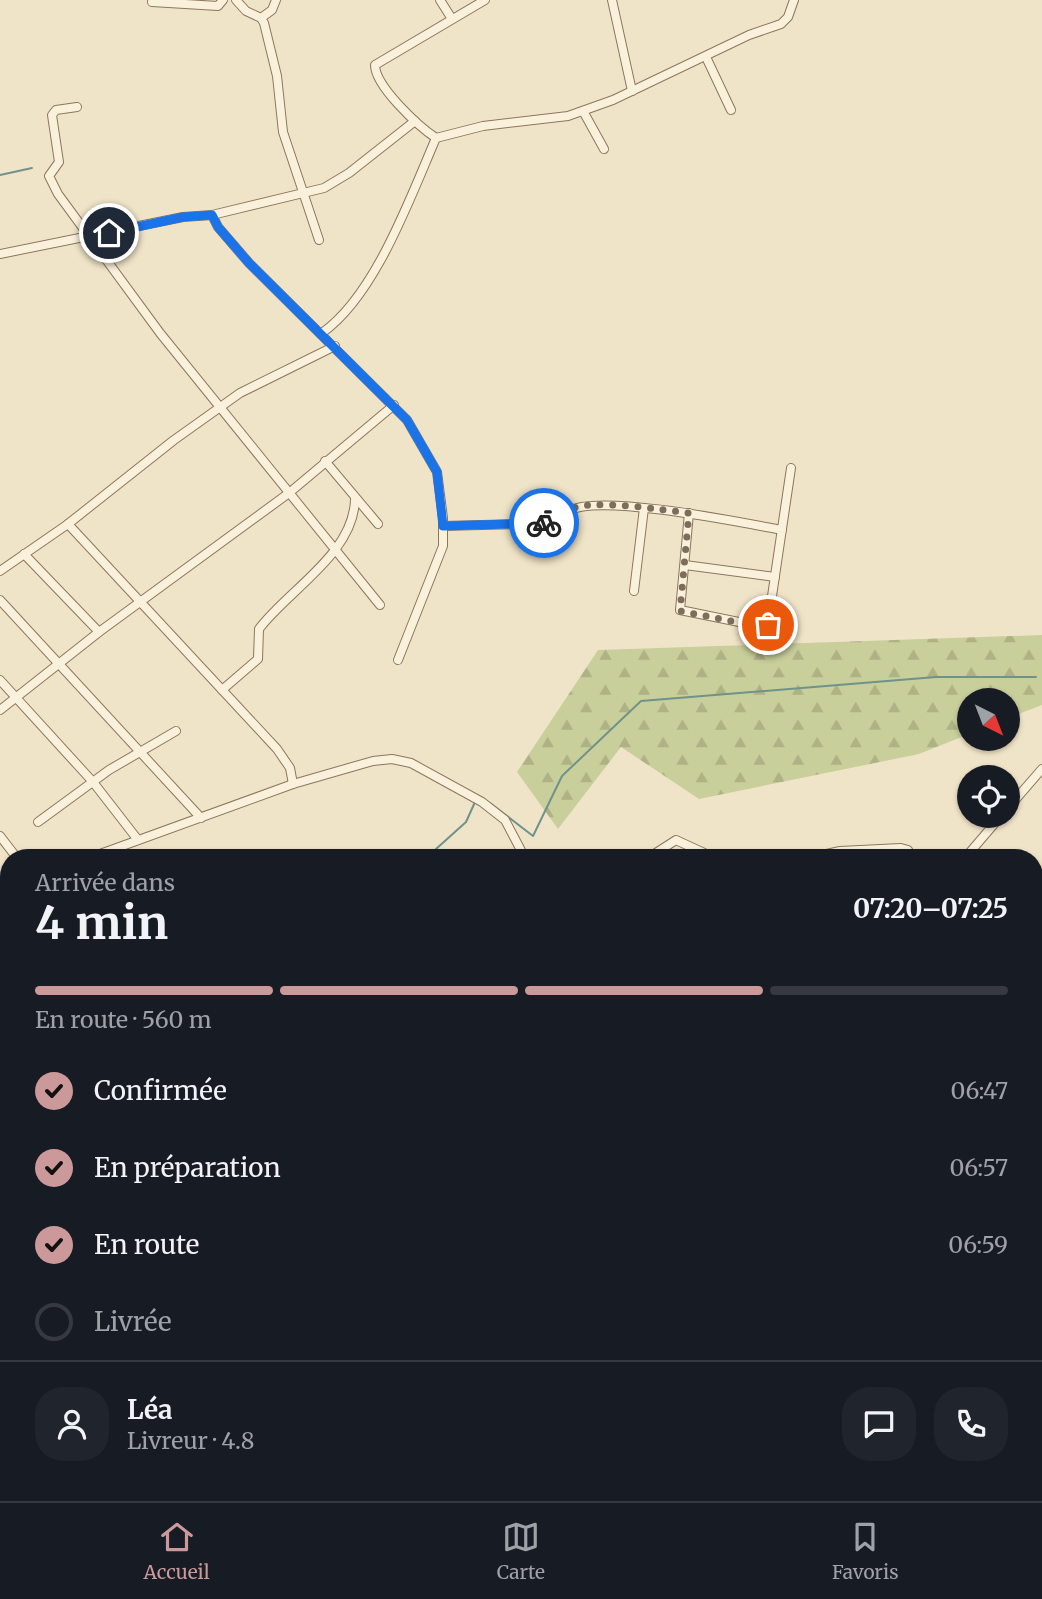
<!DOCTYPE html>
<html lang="fr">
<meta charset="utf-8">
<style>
:root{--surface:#171b24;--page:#20242c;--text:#f1f3f6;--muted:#9ea1a6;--line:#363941;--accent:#cc999b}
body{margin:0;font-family:Merriweather,serif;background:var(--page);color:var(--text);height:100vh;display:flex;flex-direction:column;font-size:26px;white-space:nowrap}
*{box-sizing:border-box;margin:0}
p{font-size:23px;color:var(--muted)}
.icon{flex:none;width:38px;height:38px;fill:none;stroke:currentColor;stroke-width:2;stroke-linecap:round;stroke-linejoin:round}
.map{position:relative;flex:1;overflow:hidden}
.panel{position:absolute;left:0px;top:849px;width:1043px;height:653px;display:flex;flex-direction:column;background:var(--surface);border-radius:28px 28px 0 0;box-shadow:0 2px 5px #0004}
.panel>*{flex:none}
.needle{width:46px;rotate:138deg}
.controls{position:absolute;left:957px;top:688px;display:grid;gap:14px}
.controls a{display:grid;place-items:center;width:63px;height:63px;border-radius:50%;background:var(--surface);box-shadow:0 2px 5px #0004;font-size:35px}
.pin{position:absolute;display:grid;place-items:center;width:60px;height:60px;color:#fff;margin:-30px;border:4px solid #fff;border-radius:50%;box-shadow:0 2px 7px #0007}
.courier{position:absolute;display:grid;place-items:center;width:70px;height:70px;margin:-35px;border:5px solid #1a73e8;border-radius:50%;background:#fff;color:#222;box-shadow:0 2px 9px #0007}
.head em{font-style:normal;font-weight:700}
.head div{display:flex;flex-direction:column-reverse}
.head{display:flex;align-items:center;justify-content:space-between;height:119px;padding:0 35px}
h1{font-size:46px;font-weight:700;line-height:52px}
.bar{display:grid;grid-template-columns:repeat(4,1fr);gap:10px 7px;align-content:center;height:84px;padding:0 35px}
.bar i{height:9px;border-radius:5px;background:var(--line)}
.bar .on{background:var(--accent)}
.bar p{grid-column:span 4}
.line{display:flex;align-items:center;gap:18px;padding:0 35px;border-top:2px solid var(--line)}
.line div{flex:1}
.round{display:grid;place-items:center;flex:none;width:74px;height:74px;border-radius:28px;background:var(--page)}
ol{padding:0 35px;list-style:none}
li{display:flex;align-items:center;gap:21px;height:77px}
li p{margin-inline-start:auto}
li .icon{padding:7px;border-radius:50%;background:var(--accent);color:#111;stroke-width:4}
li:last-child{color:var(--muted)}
li i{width:38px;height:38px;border:4px solid var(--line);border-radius:50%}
.dock{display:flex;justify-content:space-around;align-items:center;height:98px;border-top:2px solid var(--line);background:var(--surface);font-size:19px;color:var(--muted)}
.dock a{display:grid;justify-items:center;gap:4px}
.dock .on{color:var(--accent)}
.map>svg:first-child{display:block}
</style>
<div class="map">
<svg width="1042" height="1501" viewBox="0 0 1042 1501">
<defs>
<pattern id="forest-firs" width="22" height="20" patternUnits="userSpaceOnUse" patternTransform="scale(1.75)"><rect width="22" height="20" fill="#c9cf9b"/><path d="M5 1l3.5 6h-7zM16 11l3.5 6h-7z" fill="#aeb285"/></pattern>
</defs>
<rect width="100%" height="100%" fill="#f0e4c8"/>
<path fill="url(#forest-firs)" d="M1042,635V705L1008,718V700H970L969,734L919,754L699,799L621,747L558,829L517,772L598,650Z"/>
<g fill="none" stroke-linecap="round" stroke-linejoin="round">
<g stroke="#6f938a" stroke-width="2">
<path d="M0,175L32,168"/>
<path d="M490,803L533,836L562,776L641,701L936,677H1036"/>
<path d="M361,858L388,854L398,858"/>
<path d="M426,858L466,822L475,802"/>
<path d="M0,1138L8,1126"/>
<path d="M1034,1208L1042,1209"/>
<path d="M1034,1287L1042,1288"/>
</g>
<defs>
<g id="street">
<path d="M236,0L246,11L261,18L264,23L277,76L283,132L319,240"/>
<path d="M440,0L452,19"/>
<path d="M612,0L632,91"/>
<path d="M152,2L218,6L223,0"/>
<path d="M261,18L272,10L276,0"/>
<path d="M706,57L731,110"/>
<path d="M77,107L56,110L52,115L59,162L49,176L58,194L160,333L380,605"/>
<path d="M583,111L604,149"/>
<path d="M436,138C418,126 375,86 375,65L485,0"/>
<path d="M212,215L324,188L349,173L415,121"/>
<path d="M0,254L183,217L212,215L218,227L249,263L407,420L437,472L443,518V546L398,660"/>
<path d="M322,333C375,296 410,198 436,138L483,126L568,116L613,100L749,35L781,24L788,17L794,0"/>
<path d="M325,461L378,524"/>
<path d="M689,513L680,610L764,627L768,623L791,468"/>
<path d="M68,524L277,749L290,768L293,784"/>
<path d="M443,526L553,523H558C562,519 564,513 569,511C598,493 744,523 782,530"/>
<path d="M24,554L99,632"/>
<path d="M685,565L775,577"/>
<path d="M0,571L68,524L174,440L240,393L335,346"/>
<path d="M634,591L644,508"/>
<path d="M0,600L201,818"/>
<path d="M0,680L93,782L138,840"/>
<path d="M222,690L258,659L259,629C288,590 354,554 355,499"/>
<path d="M0,710L99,632L289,493L394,405"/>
<path d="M1008,808L1042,769"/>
<path d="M38,822L109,770L176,731"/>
<path d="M0,836L17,858"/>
<path d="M89,858L293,784L373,761L392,759L411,763L482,802L505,820L525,858"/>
<path d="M648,858L676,840L715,858"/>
<path d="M809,858L840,851L901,848L908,850L912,858"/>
<path d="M965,858L1001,816"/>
<path d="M0,886L9,881"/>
<path d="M0,914L9,932"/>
<path d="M0,1039L9,1059"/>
<path d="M0,1093L9,1091"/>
<path d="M0,1116L9,1122"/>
<path d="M1034,1189L1042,1188"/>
<path d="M1034,1252H1042"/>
<path d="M1034,1352L1042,1353"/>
<path d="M1034,1405H1042"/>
<path d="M1034,1486H1042"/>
<path d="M282,1493L285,1501"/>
<path d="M693,1493L712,1501"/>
<path d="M950,1493L953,1501"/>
<path d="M1027,1493L1031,1501"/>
<path d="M97,1501L105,1493"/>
</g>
</defs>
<use href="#street" stroke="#8d765c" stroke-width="10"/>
<use href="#street" stroke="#faf1dc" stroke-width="8"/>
</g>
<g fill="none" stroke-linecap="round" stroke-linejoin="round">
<path stroke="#7c6e5b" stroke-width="7" stroke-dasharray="0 12.6" d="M544,523H558C562,519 564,513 569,510C589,498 664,510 689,513L680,611L762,627L768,625"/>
<path stroke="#1a73e8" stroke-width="9" d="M109,233L183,217L212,215L218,227L249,263L407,420L437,472L443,526L544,523"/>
</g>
</svg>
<div class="controls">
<a><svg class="needle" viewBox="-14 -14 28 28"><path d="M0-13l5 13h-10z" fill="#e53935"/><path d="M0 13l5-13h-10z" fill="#9ea1a6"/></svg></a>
<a><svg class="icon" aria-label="locate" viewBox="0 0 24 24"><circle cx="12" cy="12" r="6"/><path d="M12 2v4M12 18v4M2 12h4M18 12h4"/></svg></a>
</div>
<div class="pin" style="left:768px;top:625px;background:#ea580c"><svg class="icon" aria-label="bag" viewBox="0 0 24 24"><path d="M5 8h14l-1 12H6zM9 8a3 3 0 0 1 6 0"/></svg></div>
<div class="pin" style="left:109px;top:233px;background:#1f2937"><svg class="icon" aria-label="home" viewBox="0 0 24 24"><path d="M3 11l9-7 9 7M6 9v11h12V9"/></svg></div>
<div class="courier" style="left:544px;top:523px"><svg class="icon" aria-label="bike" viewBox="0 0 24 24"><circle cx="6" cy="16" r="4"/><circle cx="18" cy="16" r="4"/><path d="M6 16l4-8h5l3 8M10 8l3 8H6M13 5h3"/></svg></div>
<section class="panel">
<div class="head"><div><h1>4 min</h1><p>Arrivée dans</p></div><em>07:20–07:25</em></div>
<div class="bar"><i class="on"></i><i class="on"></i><i class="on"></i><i></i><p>En route · 560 m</p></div>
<ol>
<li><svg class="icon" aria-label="check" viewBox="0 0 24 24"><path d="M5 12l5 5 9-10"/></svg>Confirmée<p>06:47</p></li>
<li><svg class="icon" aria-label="check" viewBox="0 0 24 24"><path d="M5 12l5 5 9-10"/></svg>En préparation<p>06:57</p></li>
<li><svg class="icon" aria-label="check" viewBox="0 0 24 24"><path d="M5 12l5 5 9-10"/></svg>En route<p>06:59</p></li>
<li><i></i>Livrée</li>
</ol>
<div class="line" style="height:126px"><a class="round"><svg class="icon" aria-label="person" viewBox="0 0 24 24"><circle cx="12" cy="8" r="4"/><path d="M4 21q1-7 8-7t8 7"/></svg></a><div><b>Léa</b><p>Livreur · 4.8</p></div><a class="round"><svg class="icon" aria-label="chat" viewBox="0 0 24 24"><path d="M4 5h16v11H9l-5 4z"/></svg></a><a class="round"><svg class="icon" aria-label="phone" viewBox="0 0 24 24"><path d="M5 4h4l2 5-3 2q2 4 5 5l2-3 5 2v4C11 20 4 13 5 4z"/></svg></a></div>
</section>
</div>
<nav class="dock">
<a class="on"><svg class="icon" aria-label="home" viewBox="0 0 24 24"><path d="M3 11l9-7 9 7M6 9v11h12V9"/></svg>Accueil</a>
<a><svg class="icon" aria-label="map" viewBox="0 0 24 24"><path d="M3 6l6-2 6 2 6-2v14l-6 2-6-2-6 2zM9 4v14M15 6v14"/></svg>Carte</a>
<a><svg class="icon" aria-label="saved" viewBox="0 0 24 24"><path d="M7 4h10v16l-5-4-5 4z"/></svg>Favoris</a>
</nav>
